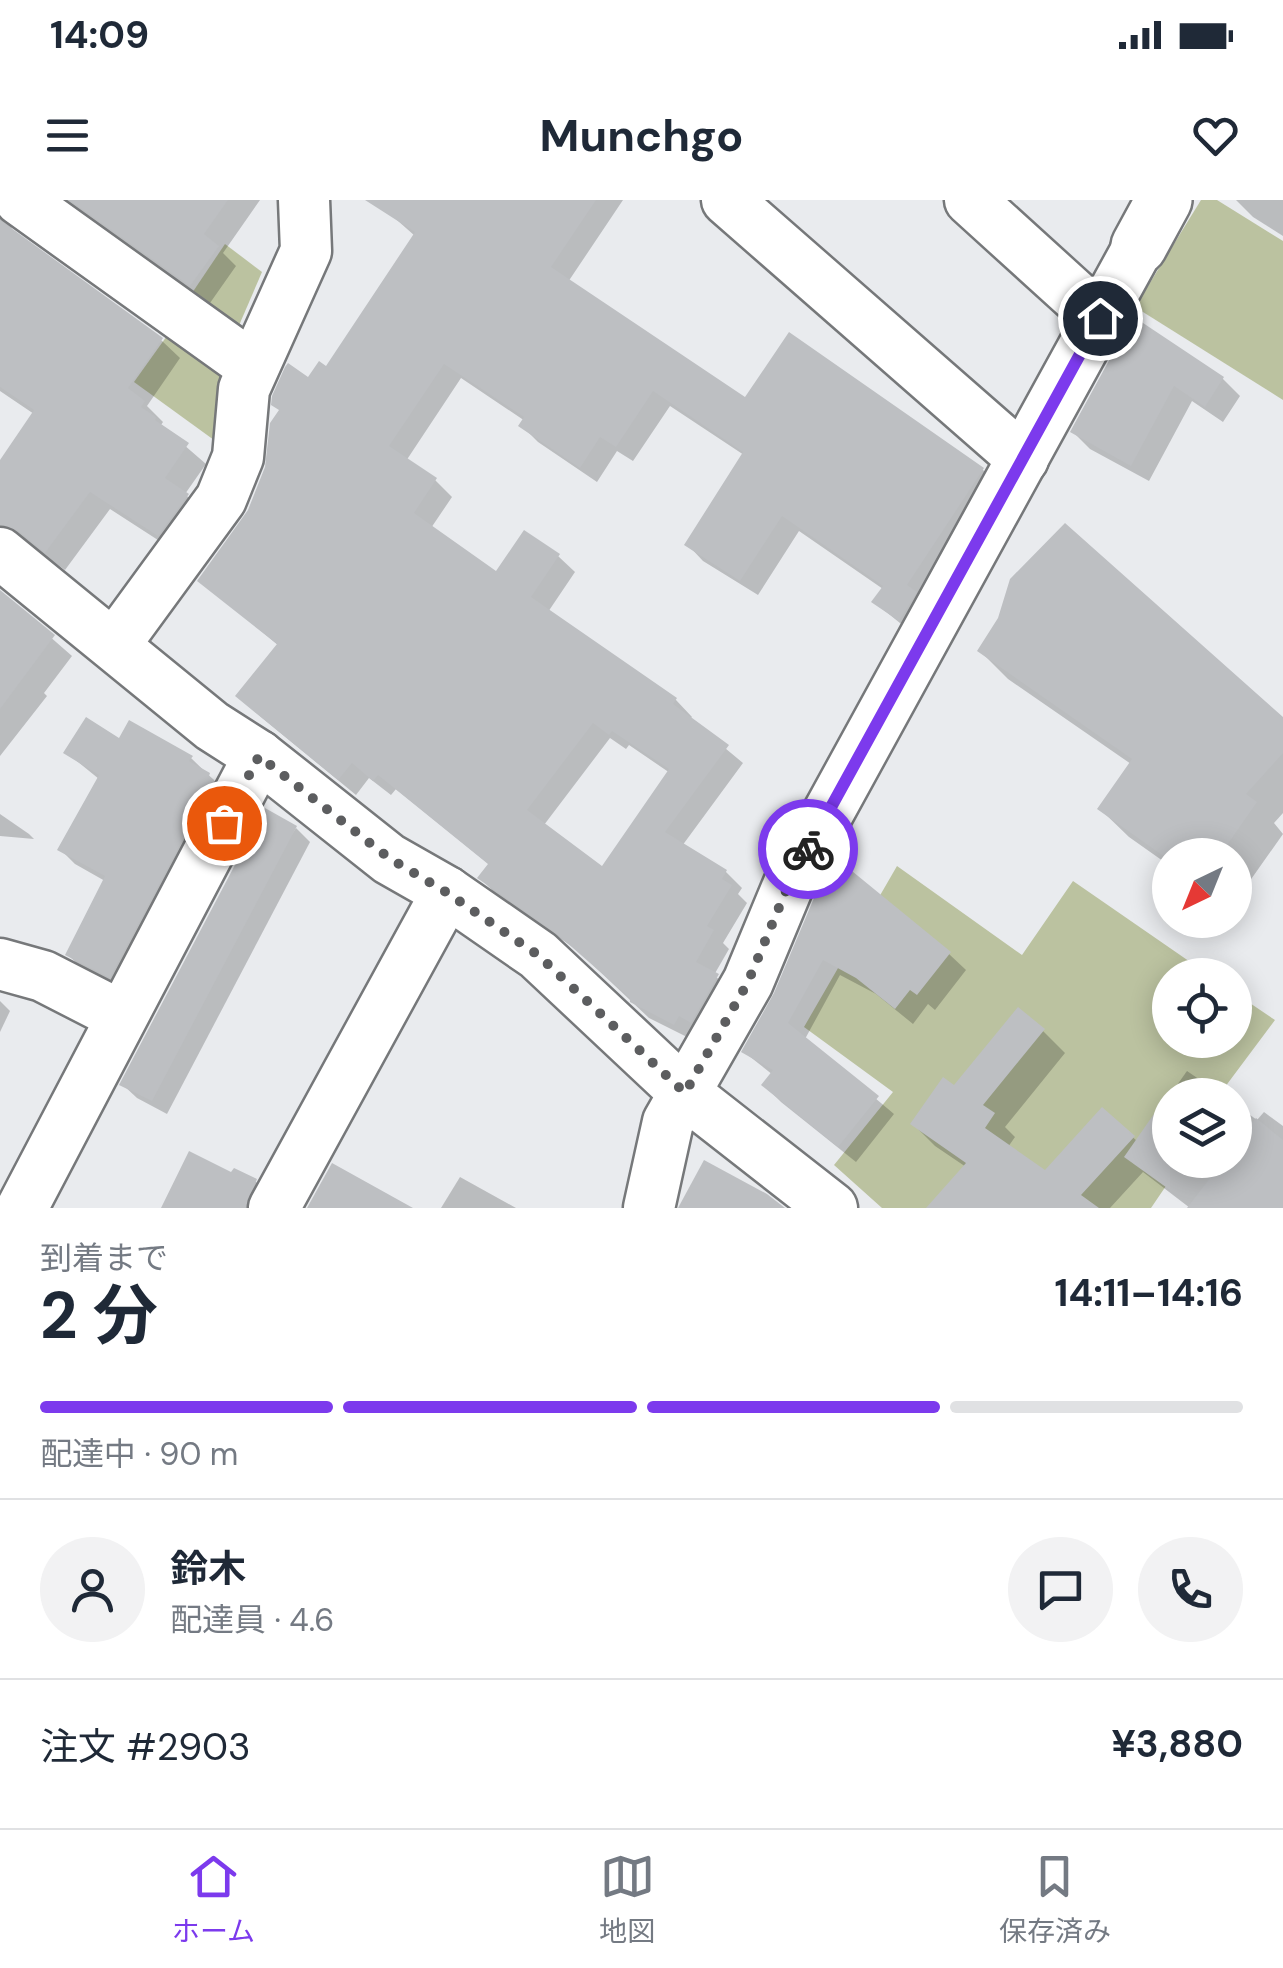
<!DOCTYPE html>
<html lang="ja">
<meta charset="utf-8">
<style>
:root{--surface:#fff;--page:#f2f2f3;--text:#1f2937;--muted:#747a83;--line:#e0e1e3;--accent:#7c3aed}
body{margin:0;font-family:"DM Sans","Noto Sans JP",sans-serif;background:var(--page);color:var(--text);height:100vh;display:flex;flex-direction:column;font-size:38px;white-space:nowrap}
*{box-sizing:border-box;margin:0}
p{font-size:32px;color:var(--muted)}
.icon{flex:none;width:55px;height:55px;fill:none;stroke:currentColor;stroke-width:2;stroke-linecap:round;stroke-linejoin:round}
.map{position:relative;height:1008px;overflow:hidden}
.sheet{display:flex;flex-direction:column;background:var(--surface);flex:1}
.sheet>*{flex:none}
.needle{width:65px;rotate:223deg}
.tools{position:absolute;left:1152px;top:638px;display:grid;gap:20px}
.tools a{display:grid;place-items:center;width:100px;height:100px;border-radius:50%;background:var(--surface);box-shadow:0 5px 25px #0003;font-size:50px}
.pin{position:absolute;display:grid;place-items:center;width:85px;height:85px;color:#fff;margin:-42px;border:5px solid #fff;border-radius:50%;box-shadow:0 2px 10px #0007}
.courier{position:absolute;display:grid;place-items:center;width:100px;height:100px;margin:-50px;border:8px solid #7c3aed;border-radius:50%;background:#fff;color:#222;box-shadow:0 2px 12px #0007}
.head em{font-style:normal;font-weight:700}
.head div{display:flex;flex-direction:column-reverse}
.head{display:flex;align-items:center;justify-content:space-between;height:170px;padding:0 40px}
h1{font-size:65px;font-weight:700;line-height:75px}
.bar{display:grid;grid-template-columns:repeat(4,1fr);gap:15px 10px;align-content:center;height:120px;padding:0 40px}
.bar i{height:12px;border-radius:8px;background:var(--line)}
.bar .on{background:var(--accent)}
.bar p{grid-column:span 4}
.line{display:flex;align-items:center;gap:25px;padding:0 40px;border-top:2px solid var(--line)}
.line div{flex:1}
.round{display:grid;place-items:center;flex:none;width:105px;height:105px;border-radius:52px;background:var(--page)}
.status{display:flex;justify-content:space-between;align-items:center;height:70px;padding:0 50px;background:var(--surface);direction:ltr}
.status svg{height:28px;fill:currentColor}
header{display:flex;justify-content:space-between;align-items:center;height:130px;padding:0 40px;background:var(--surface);font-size:45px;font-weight:700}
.menu{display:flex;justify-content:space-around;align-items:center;height:140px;border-top:2px solid var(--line);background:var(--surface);font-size:28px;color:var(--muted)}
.menu a{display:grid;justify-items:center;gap:5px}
.menu .on{color:var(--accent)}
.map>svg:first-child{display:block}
</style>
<div class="status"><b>14:09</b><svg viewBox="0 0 49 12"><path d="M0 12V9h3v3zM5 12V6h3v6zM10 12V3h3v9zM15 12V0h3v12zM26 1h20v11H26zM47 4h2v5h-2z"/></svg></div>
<header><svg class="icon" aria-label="menu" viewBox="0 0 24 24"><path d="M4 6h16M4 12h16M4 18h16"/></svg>Munchgo<svg class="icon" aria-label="heart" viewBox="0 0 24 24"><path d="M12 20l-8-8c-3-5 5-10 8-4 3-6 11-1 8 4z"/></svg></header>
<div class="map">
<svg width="1283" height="1008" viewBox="0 0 1283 1008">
<rect width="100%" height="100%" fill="#e9ebee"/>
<g fill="#bbc2a0">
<path d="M1201,0H1217L1283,41V200L1135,107Z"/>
<path d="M225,44L262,72L234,137L186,102Z"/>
<path d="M174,126L228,169L225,248L134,182Z"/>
<path d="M897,666L1022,755L1073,681L1209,775H1170V840H1235V793L1275,820L1219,895H1170V960L1163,969L1170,980L1151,1008H882L834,965L893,892L804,827Z"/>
</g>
<g fill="#0003" fill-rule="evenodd">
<path d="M0,0L10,16L12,32L161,140L180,158L147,206L163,222L161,225L206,264L185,294L206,315L178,353L110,309L65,370L27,343L0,351V270L34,214L0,191Z"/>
<path d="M66,0H260L223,53L236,66L210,103Z"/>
<path d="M398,0H623L568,82L745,200L790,136L983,270L999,286L916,436L874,402L883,389L799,331L758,395L703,361L687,344L744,255L670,206L633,261L617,251L597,282L538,242L522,226L525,221L461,178L406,261L435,280L452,297L431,328L497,374L525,334L558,356L575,372L548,412L676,500L692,517L690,519L743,563L682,646L726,672L742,688L738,694L747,703L723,743L729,749L714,775L734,793L691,839L649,818L577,750L496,694L480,678L490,665L396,589L391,595L369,578L356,595L255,512L279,446L200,380L250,311L309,180L327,170L415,36L389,13ZM610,538L626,549L629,545L670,573L602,670L544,625Z"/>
<path d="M1236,0H1283V36L1253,17Z"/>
<path d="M1137,123L1223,179L1240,196L1223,222L1192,201L1149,281L1090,249L1073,232Z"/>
<path d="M0,393L72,456L44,493L47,496L0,556Z"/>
<path d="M1001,419L1283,520V613L1274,623L1283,634L1235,702V655H1170V666L1129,637L1100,609L1131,564L1008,479L980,451Z"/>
<path d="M120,541L191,558L224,590L125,791L83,769L68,755L105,681L75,664L60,649L99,579L67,553Z"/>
<path d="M0,614L29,634L34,639L0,636Z"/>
<path d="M296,628L310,642L167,914L137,898L122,884Z"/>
<path d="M816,700L949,754L966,770L935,810L928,804L913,824L876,794L840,775L805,839L894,914L856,962L781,902L764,885L773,875L744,852L777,794Z"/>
<path d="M0,801L10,811L0,832Z"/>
<path d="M1043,831L1065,853L1005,927L1015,937L1008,947L1045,974L1103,910L1138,942L1170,896V960H1235V904L1257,920L1264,912L1283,926V1008H1190L1143,972L1110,1008H929L966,967L935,946L913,924L954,888Z"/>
<path d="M1187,871L1222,895H1170Z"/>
<path d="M190,955L232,976L255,981L278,1003L276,1008H163Z"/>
<path d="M460,977L516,1008H441Z"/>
</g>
<g fill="#bdbfc2" fill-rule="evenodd">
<path d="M69,0H228L204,34L219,46L190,86Z"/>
<path d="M365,0H596L551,67L745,197L789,132L984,268L907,385L917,392L899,421L871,402L883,386L782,316L740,381L684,345L743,252L653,191L616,247L600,237L580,268L518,226L524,217L444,164L389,246L437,278L414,313L496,371L524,330L560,354L531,397L677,498L673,504L729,545L665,632L727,670L722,679L732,685L707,726L714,730L696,762L719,774L691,823L679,816L674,825L630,802V798L557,734L477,678L488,664L378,575L373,581L352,563L338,580L235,496L277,444L197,381L248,310L265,267L270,223L279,210L271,205L272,196L285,167L288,163L308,177L319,161L326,166L415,32ZM593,523L609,535L612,531L669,569L602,666L527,610Z"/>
<path d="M0,20L163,138L128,188L145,201L141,207L156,217L155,220L189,243L165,278L189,294L158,336L90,292L45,353L17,330L0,325V260L34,210L0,187Z"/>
<path d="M1137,119L1224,177L1205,207L1174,186L1131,266L1070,232L1130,122L1133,124Z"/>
<path d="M1065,323L1283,517V553L1246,594L1257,602L1220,655H1162L1097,609L1132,559L977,451L998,418L1010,379Z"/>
<path d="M0,390L55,435L0,509Z"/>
<path d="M86,517L119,538L129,520L193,556L189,561L210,573L209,576L214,580L110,778L65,755L105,676L57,650L99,575L63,553Z"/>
<path d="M265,608L297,626L152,901L119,885Z"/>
<path d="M836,658L951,752L917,795L910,790L895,809L856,778L823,760L788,823L879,896L838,947L761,885L773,870L741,852L774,793L814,698Z"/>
<path d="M1018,807L1045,829L983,905L995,913L985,928L1045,970L1102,907L1135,936L1081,995L1099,1008H926L966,963L910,924L943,877L954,885Z"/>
<path d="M1170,891V990L1124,957Z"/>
<path d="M1256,918L1283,940V1008H1187L1224,960H1235V945Z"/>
<path d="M189,951L231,972L234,968L257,979L245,1008H161Z"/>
<path d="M704,960L767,994L785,1008H678Z"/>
<path d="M332,963L413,1008H307Z"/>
</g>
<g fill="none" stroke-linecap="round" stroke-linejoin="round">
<defs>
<g id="minor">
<path d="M20,0L253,167"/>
<path d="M727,0L1023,259"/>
<path d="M970,0L1100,118"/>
<path d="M0,353L212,526L259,556L389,659L447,692L538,755L685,893L832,1008"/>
<path d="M115,444L221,299L238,257L244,189L306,51L304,0"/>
<path d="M0,764L43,776L121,816"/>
<path d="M22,1008L259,556"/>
<path d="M274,1008L447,692"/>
<path d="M649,1008L668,922L748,782L788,686L1139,46"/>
</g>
<path id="tertiary" d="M1139,46L1164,0"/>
</defs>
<use href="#minor" stroke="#76787a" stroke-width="55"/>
<use href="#tertiary" stroke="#76787a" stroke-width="60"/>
<use href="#minor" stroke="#fff" stroke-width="50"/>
<use href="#tertiary" stroke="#fff" stroke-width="55"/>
</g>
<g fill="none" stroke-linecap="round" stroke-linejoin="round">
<path stroke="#5c5d5f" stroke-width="10" stroke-dasharray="0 18" d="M224,623L259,556L389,658L446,692L538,755L685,893L748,782L788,686L808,649"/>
<path stroke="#7c3aed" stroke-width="12" d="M808,649L1100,118"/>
</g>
</svg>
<div class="tools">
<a><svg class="needle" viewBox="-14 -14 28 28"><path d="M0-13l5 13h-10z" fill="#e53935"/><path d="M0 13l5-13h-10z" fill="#747a83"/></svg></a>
<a><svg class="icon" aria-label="locate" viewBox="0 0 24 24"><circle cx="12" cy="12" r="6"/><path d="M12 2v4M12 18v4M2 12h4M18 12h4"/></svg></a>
<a><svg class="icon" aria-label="layers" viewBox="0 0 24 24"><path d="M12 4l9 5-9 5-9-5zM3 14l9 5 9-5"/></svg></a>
</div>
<div class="pin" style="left:224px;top:623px;background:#ea580c"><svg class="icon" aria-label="bag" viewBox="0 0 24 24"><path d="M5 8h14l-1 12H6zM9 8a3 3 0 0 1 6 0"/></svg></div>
<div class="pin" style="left:1100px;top:118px;background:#1f2937"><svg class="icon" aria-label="home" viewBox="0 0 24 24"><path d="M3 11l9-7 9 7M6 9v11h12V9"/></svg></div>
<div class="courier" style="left:808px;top:649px"><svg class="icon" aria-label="bike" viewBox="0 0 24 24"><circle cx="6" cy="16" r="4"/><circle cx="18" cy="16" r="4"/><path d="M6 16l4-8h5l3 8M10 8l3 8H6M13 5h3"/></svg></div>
</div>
<section class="sheet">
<div class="head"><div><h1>2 分</h1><p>到着まで</p></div><em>14:11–14:16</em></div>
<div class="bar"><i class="on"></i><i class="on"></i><i class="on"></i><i></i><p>配達中 · 90 m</p></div>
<div class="line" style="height:180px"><a class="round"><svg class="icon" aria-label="person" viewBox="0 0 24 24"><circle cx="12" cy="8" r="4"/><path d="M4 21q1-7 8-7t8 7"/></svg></a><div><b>鈴木</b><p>配達員 · 4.6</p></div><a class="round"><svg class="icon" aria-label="chat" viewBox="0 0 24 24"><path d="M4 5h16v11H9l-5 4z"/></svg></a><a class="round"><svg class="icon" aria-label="phone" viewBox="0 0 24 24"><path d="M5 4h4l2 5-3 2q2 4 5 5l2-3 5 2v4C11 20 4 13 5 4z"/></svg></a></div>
<div class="line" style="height:130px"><div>注文 #2903</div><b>¥3,880</b></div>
</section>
<nav class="menu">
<a class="on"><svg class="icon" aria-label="home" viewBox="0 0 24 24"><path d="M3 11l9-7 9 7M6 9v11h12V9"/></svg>ホーム</a>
<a><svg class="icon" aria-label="map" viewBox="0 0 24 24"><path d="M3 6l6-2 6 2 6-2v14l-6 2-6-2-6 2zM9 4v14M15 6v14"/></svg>地図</a>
<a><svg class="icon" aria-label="saved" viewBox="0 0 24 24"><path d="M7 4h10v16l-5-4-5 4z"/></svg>保存済み</a>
</nav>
